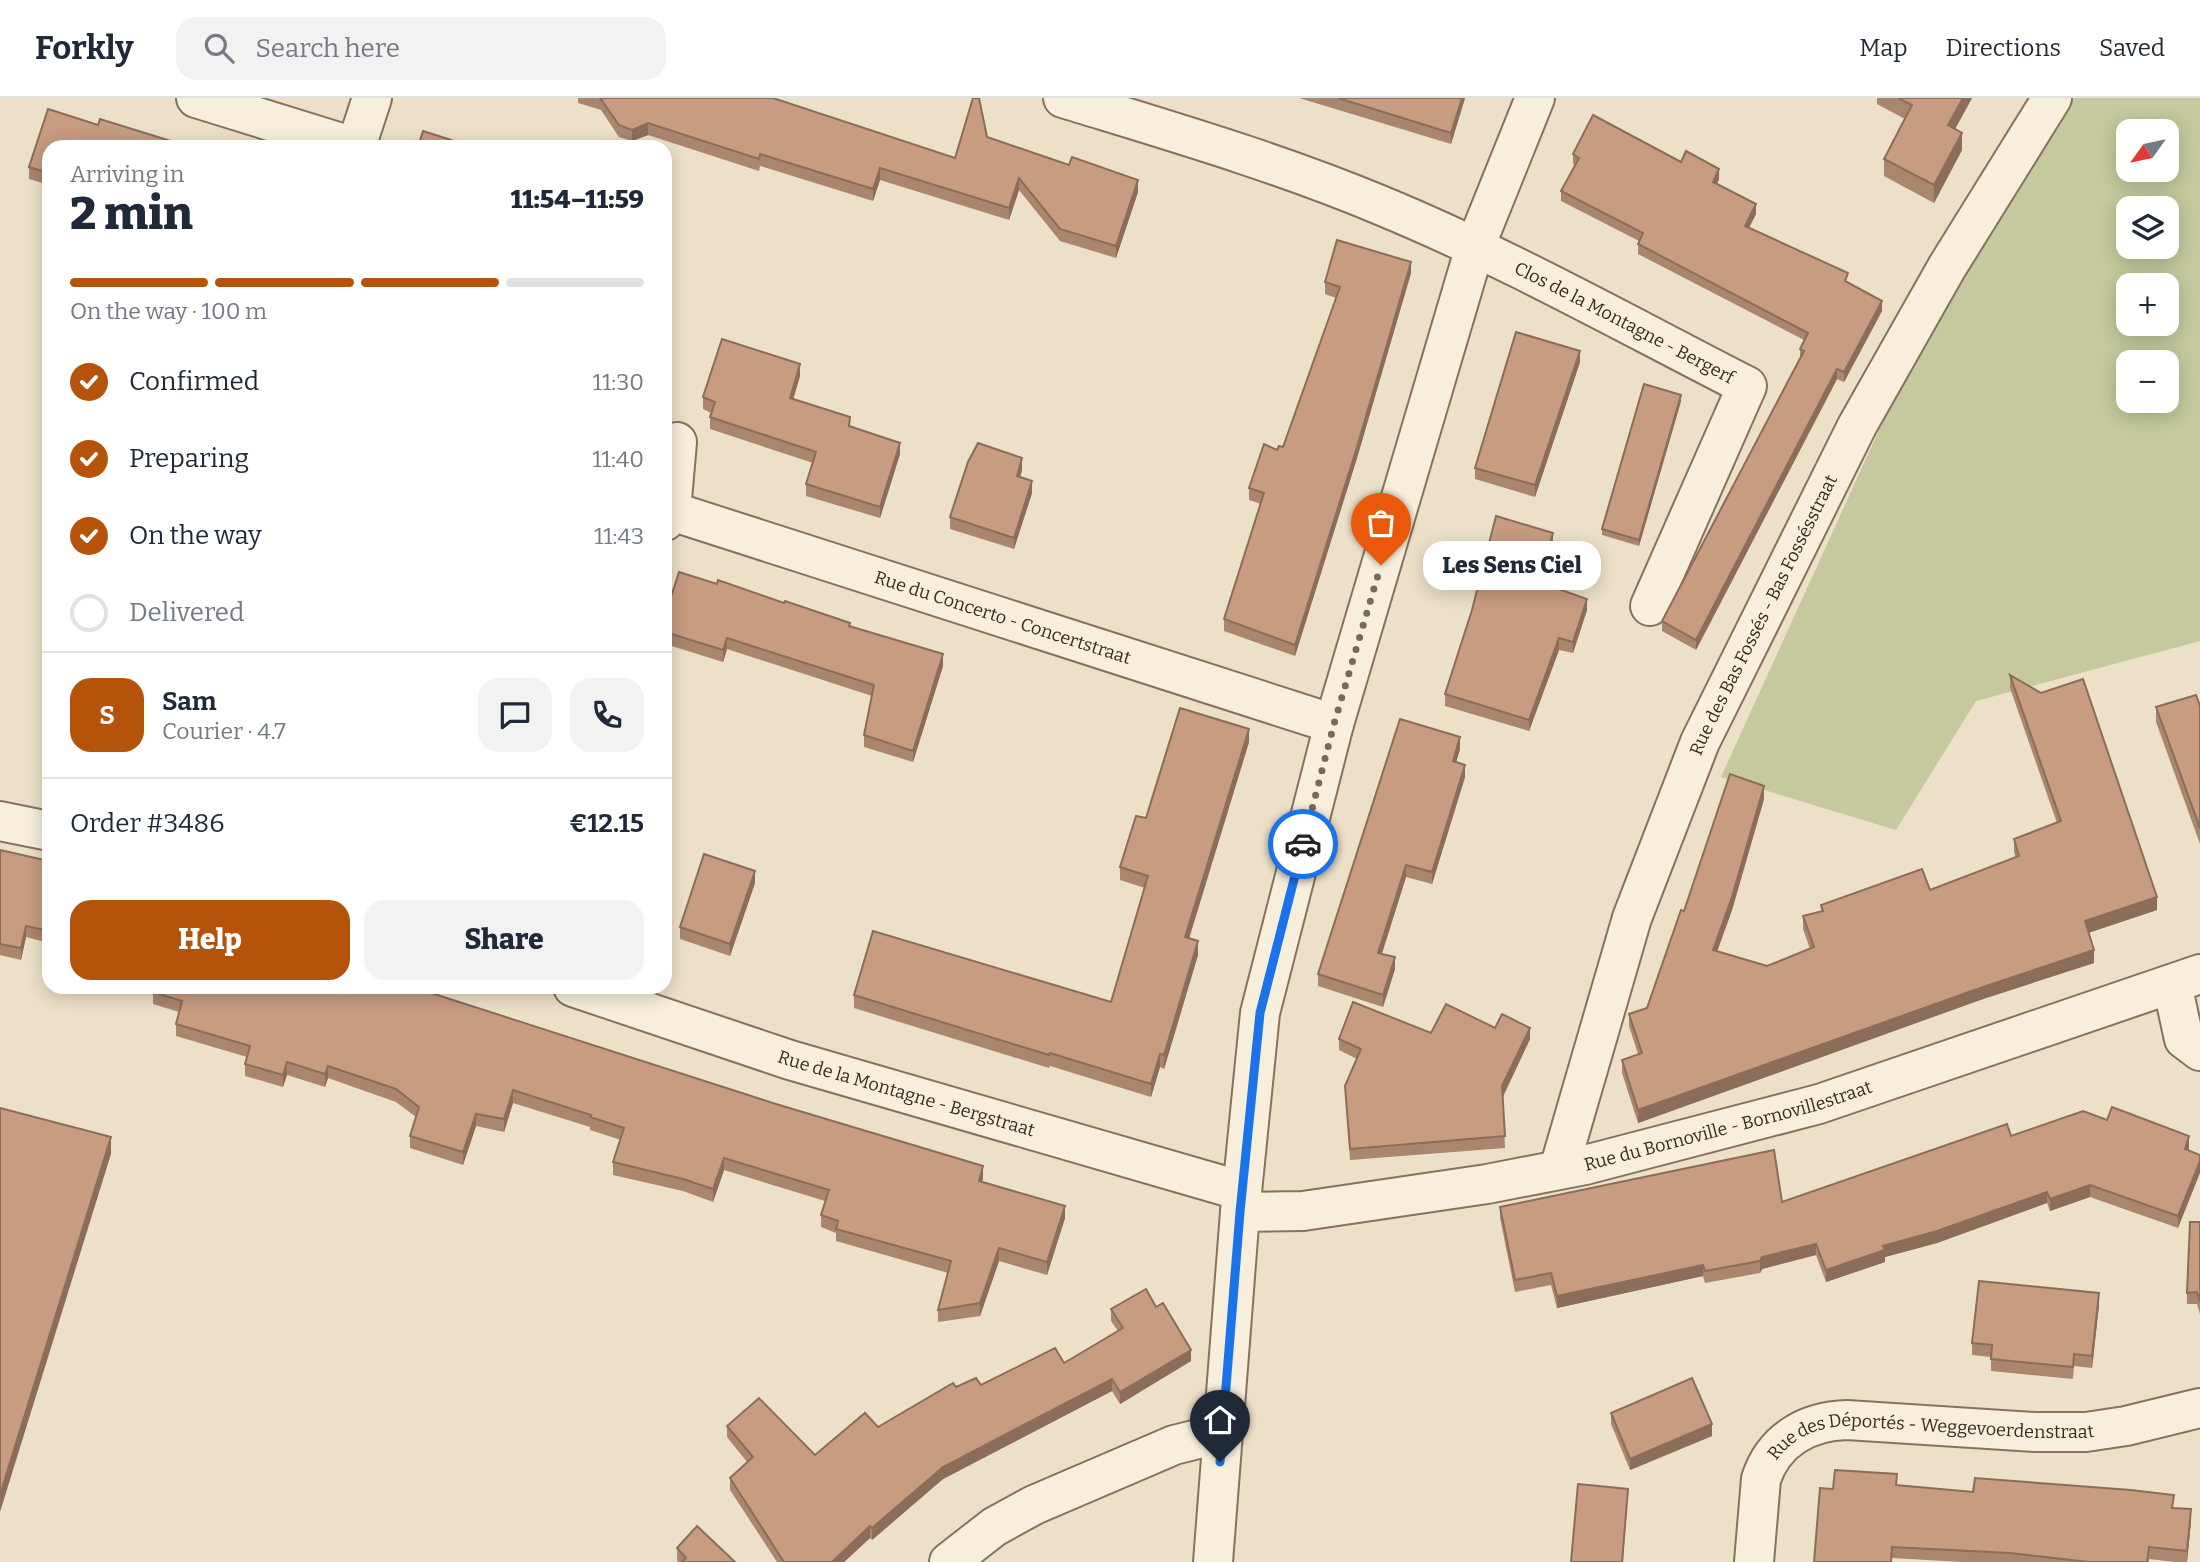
<!DOCTYPE html>
<meta charset="utf-8">
<style>
:root{--surface:#fff;--page:#f2f2f3;--text:#1f2937;--muted:#747a83;--line:#e0e1e3;--accent:#b45309}
body{margin:0;font-family:Bitter,serif;background:var(--page);color:var(--text);height:100vh;display:flex;flex-direction:column;font-size:26px;white-space:nowrap}
*{box-sizing:border-box;margin:0}
p{font-size:23px;color:var(--muted)}
.icon{flex:none;width:38px;height:38px;fill:none;stroke:currentColor;stroke-width:2;stroke-linecap:round;stroke-linejoin:round}
.map{position:relative;flex:1;overflow:hidden}
.drawer{position:absolute;left:42px;top:42px;width:630px;height:854px;display:flex;flex-direction:column;background:var(--surface);border-radius:21px;box-shadow:0 4px 18px #0003}
.drawer>*{flex:none}
.needle{width:46px;rotate:237deg}
.controls{position:absolute;left:2116px;top:21px;display:grid;gap:14px}
.controls a{display:grid;place-items:center;width:63px;height:63px;border-radius:14px;background:var(--surface);box-shadow:0 4px 18px #0003;font-size:35px}
.pin{position:absolute;display:grid;place-items:center;width:60px;height:60px;color:#fff;margin:-72px -30px;border-radius:50% 50% 50% 0;rotate:-45deg;box-shadow:0 0 7px #0007}
.pin .icon{rotate:45deg}
.courier{position:absolute;display:grid;place-items:center;width:70px;height:70px;margin:-35px;border:5px solid #1a73e8;border-radius:50%;background:#fff;color:#222;box-shadow:0 2px 9px #0007}
.bubble{position:absolute;height:49px;border-radius:21px;background:var(--surface);box-shadow:0 4px 18px #0003;font-size:23px;font-weight:800;line-height:49px;text-align:center}
.headline em{font-style:normal;font-weight:800}
.headline div{display:flex;flex-direction:column-reverse}
.headline{display:flex;align-items:center;justify-content:space-between;height:119px;padding:0 28px}
h1{font-size:46px;font-weight:800;line-height:52px}
.bar{display:grid;grid-template-columns:repeat(4,1fr);gap:10px 7px;align-content:center;height:84px;padding:0 28px}
.bar i{height:9px;border-radius:5px;background:var(--line)}
.bar .selected{background:var(--accent)}
.bar p{grid-column:span 4}
.line{display:flex;align-items:center;gap:18px;padding:0 28px;border-top:2px solid var(--line)}
.line div{flex:1}
.round{display:grid;place-items:center;flex:none;width:74px;height:74px;border-radius:21px;background:var(--page)}
ol{padding:0 28px;list-style:none}
li{display:flex;align-items:center;gap:21px;height:77px}
li p{margin-inline-start:auto}
li .icon{padding:7px;border-radius:50%;background:var(--accent);color:#fff;stroke-width:4}
li:last-child{color:var(--muted)}
li i{width:38px;height:38px;border:4px solid var(--line);border-radius:50%}
.primary-button{display:flex;gap:14px;margin-top:auto;padding:14px 28px}
.primary-button a{flex:1;height:80px;border-radius:21px;background:var(--accent);color:#fff;font-size:28px;font-weight:800;line-height:80px;text-align:center}
.primary-button a+a{background:var(--page);color:var(--text)}
header{display:flex;align-items:center;gap:42px;box-sizing:border-box;height:98px;padding:0 35px;background:var(--surface);border-bottom:2px solid var(--line)}
header strong{font-size:33px}
nav{display:flex;gap:38px;margin-inline-start:auto;font-size:24px}
.search{width:490px;height:63px;background:var(--page);display:flex;align-items:center;gap:18px;box-sizing:border-box;padding:0 24px;border-radius:21px;color:var(--muted);font-size:26px}
.map>svg:first-child{display:block}
</style>
<header>
<strong>Forkly</strong>
<div class="search"><svg class="icon" aria-label="search" viewBox="0 0 24 24"><circle cx="10" cy="10" r="6"/><path d="M15 15l6 6"/></svg>Search here</div>
<nav><a>Map</a><a>Directions</a><a>Saved</a></nav>
</header>
<div class="map">
<svg width="2200" height="1464" viewBox="0 0 2200 1464">
<rect width="100%" height="100%" fill="#ece0c8"/>
<path fill="#c5c99d" fill-rule="evenodd" d="M2038,0H2200V543L1976,603L1896,732L1721,679L1911,262ZM2128,33H2166V72H2128ZM2128,110H2166V149H2128ZM2128,187H2166V226H2128ZM2128,264H2166V303H2128Z"/>
<g fill="none" stroke-linecap="round" stroke-linejoin="round">
<defs>
<g id="minor">
<path d="M196,0L354,49"/>
<path id="s1" d="M1063,0C1170,33 1277,64 1380,107C1506,159 1626,226 1747,288L1650,508"/>
<path d="M356,49L372,0"/>
<path d="M671,413L677,344"/>
<path id="s2" d="M665,423L671,413L1334,626"/>
<path d="M0,723L49,733"/>
<path d="M2172,886L2184,941L2200,953"/>
<path id="s3" d="M573,889L790,962L1242,1093"/>
<path id="s4" d="M1559,1071L1632,820L1700,644L1857,328L1947,169L2052,0"/>
<path id="s5" d="M1240,1114L1303,1113L1487,1086L1585,1067L1819,1006L2200,876"/>
<path d="M949,1464L994,1429L1034,1407L1174,1347L1198,1341L1222,1339"/>
<path d="M1213,1464L1240,1114L1260,915L1334,626L1475,149L1535,0"/>
<path id="s6" d="M1754,1464L1761,1381C1774,1342 1807,1323 1847,1322L2035,1334H2086L2126,1328L2200,1310"/>
</g>
</defs>
<use href="#minor" stroke="#86725f" stroke-width="42"/>
<use href="#minor" stroke="#f7eedb" stroke-width="38"/>
</g>
<g fill="#ab866f">
<path d="M578,0H773L955,60L987,39L1138,94L1116,160L1060,143L1019,92L1009,122L880,82L873,103L760,68L759,73L648,37L632,43L619,39L601,12L578,5Z"/>
<path d="M1299,0H1465L1451,46Z"/>
<path d="M1877,0H1972L1955,31L1962,52L1934,105L1884,78V61L1905,21L1877,6Z"/>
<path d="M48,11L98,27L100,21L190,49H49V87L29,81V69Z"/>
<path d="M1573,56L1681,64L1719,81L1717,86L1756,116L1749,129L1848,185L1882,213L1844,284L1837,281L1696,552L1662,533V523L1800,261V251L1804,242L1638,156V146L1639,143L1561,103V93L1575,67L1573,66Z"/>
<path d="M1411,175L1357,360L1295,558L1224,533V521L1261,406L1249,402V390L1277,352L1283,349L1336,200L1325,196V184Z"/>
<path d="M665,189L666,258V270H665Z"/>
<path d="M1580,264L1535,399L1475,381V370Z"/>
<path d="M800,278L793,301L850,329L900,356L880,420L806,398V386L813,365L710,331V319L711,315L703,311V299Z"/>
<path d="M1681,303L1639,448L1602,437V431Z"/>
<path d="M1022,372L1020,379L1032,395L1014,451L950,431V419Z"/>
<path d="M1553,447L1542,485L1587,512L1573,555L1559,552L1529,633L1445,608V596Z"/>
<path d="M665,518L850,528L943,568L913,664L864,649V637L872,598L727,551L723,564L665,546Z"/>
<path d="M2010,577L2157,812L2088,835L2094,865L1983,901L1638,1025L1622,975V962L1638,956L1629,928V916L1647,910L1684,813L1764,701L1732,812L1717,853L1767,868L1810,851L1803,831V818L1821,813V807L1930,792L2016,760L2014,754V741L2057,725L2010,590Z"/>
<path d="M2200,608V746L2156,624V609Z"/>
<path d="M1249,644L1189,841L1198,857L1164,971L1160,969L1151,999L1050,968L1049,970L854,910V897L1111,904L1145,790L1120,782V769L1146,720Z"/>
<path d="M1460,651L1456,664L1465,679L1432,786L1406,779L1382,856L1395,871L1383,909L1318,888V876Z"/>
<path d="M0,752L49,763V845L26,839L21,862L0,857Z"/>
<path d="M755,785L730,858L680,841V829Z"/>
<path d="M155,889H429V894L983,1080L982,1084L1065,1120L1047,1177L999,1163L980,1218L938,1224V1212L948,1175L836,1143V1135L821,1129V1117L825,1103L724,1072L713,1104L683,1093L613,1077V1064L621,1042L590,1032V1029L513,1005L504,1034L476,1028L463,1067L410,1050V1038L416,1019L396,1004L328,980L325,989L287,977L283,989L245,978V966L247,959L176,938V926L179,914L153,906V894Z"/>
<path d="M1495,930L1530,941L1503,999L1505,1050L1350,1062L1345,988L1357,961L1339,952V941L1431,935Z"/>
<path d="M2107,1022L2189,1050L2178,1130L2090,1099L2050,1113L2047,1105L1937,1145L1885,1159V1164L1826,1184L1816,1157L1762,1171L1760,1175L1705,1185L1703,1178L1557,1210L1551,1187L1515,1194L1500,1120V1109L1782,1104L2011,1038Z"/>
<path d="M2200,1124V1216L2197,1206H2187V1195Z"/>
<path d="M2099,1207L2092,1270L2074,1268L2073,1281L1991,1273V1259L1972,1257V1245Z"/>
<path d="M1111,1211L1191,1263L1120,1306L1112,1293L943,1381L872,1442L870,1440L844,1464H777L730,1392V1380L747,1364L727,1339V1328L815,1357L878,1329L956,1289L981,1287L1064,1265L1118,1233L1111,1223Z"/>
<path d="M1611,1315L1712,1338L1630,1372L1611,1326Z"/>
<path d="M1897,1387L2174,1410L2191,1423L2187,1464H2175L2149,1461V1464H1962L1892,1460L1833,1391Z"/>
<path d="M677,1450L735,1464H678L677,1462Z"/>
</g>
<g fill="#8b6d5a">
<path d="M1462,0H1465L1451,46V35Z"/>
<path d="M1963,0H1972L1948,44V27Z"/>
<path d="M648,25V37L632,43V32Z"/>
<path d="M1962,35V52L1934,105V87Z"/>
<path d="M880,70V82L873,103V91Z"/>
<path d="M1719,71V81L1713,94V84Z"/>
<path d="M1019,80V92L1009,122V110Z"/>
<path d="M1138,82V94L1116,160V148Z"/>
<path d="M1756,106V116L1745,138V128Z"/>
<path d="M1411,164V175L1357,360L1295,558V547Z"/>
<path d="M1882,203V213L1844,284V274Z"/>
<path d="M1580,253V264L1535,399V387Z"/>
<path d="M800,266V278L790,312V300Z"/>
<path d="M1837,271V281L1696,552V542Z"/>
<path d="M1681,297V303L1639,448V442Z"/>
<path d="M900,345V356L880,420V409Z"/>
<path d="M1022,360V372L1017,390V378Z"/>
<path d="M1032,383V395L1014,451V440Z"/>
<path d="M1553,435V447L1539,496V484Z"/>
<path d="M1587,501V512L1573,555V544Z"/>
<path d="M727,540V551L723,564V552Z"/>
<path d="M1559,540V552L1529,633V622Z"/>
<path d="M943,556V568L913,664V653Z"/>
<path d="M1249,631V644L1185,853V839Z"/>
<path d="M1460,639V651L1453,675V663Z"/>
<path d="M1465,667V679L1432,786V774Z"/>
<path d="M1764,688V701L1732,812L1713,865V852Z"/>
<path d="M1406,767V779L1378,867V855Z"/>
<path d="M755,773V785L730,858V846Z"/>
<path d="M2157,799V812L2085,836V823Z"/>
<path d="M26,828V839L21,862V850Z"/>
<path d="M1198,843V857L1164,971V957Z"/>
<path d="M2094,852V865L1983,901L1638,1025V1012L1983,889Z"/>
<path d="M1395,859V871L1383,909V897Z"/>
<path d="M1530,930V941L1502,1000V988Z"/>
<path d="M1160,956V969L1151,999V986Z"/>
<path d="M287,964V977L283,989V977Z"/>
<path d="M328,968V980L325,989V976Z"/>
<path d="M513,992V1005L504,1034V1021Z"/>
<path d="M476,1016V1028L463,1067V1054Z"/>
<path d="M2189,1038V1050L2185,1063V1051Z"/>
<path d="M111,1039V1056L0,1414V1397Z"/>
<path d="M724,1060V1072L713,1104V1091Z"/>
<path d="M2200,1063V1075L2178,1130V1118Z"/>
<path d="M983,1068V1080L979,1095V1083Z"/>
<path d="M2090,1087V1099L2050,1113V1101Z"/>
<path d="M2047,1094V1105L1937,1145L1885,1159V1164L1826,1184V1172L1883,1148Z"/>
<path d="M1065,1108V1120L1047,1177V1164Z"/>
<path d="M1816,1146V1157L1762,1171L1760,1175V1163L1762,1159Z"/>
<path d="M999,1150V1163L980,1218V1205Z"/>
<path d="M1703,1167V1178L1557,1210V1198Z"/>
<path d="M2099,1195V1207L2092,1270V1258Z"/>
<path d="M1191,1252V1263L1120,1306V1294Z"/>
<path d="M1112,1281V1293L943,1381L872,1442V1430L943,1369Z"/>
<path d="M1712,1326V1338L1630,1372V1361Z"/>
<path d="M1628,1391L1623,1464H1622Z"/>
<path d="M2191,1411V1423L2187,1464V1453Z"/>
<path d="M870,1428V1440L844,1464H832Z"/>
</g>
<g fill="#c79c81" stroke="#8b6d5a" stroke-width="2">
<path d="M600,0H773L955,60L973,0H979L987,39L1069,67L1072,59L1138,82L1116,148L1060,131L1019,80L1009,110L880,70L873,91L760,56L759,61L648,25L632,32L619,27Z"/>
<path d="M1338,0H1462L1451,35Z"/>
<path d="M1898,0H1963L1948,27L1962,35L1934,87L1884,61L1912,7Z"/>
<path d="M48,11L98,27L100,21L190,49H49V75L29,69Z"/>
<path d="M1593,17L1681,64L1686,53L1719,71L1713,84L1756,106L1745,128L1848,175L1845,183L1882,203L1844,274L1837,271L1696,542L1662,523L1804,253L1800,251L1808,235L1638,146L1643,135L1561,93L1579,60L1573,56Z"/>
<path d="M423,33L473,49H418Z"/>
<path d="M1337,142L1411,164L1357,349L1295,547L1224,521L1264,395L1249,390L1264,346L1277,352L1279,348L1283,349L1340,189L1325,184Z"/>
<path d="M665,189L666,258H665Z"/>
<path d="M1516,234L1580,253L1535,387L1475,370Z"/>
<path d="M722,241L800,266L790,300L850,319L849,328L900,345L880,409L806,386L816,354L710,319L715,304L703,299Z"/>
<path d="M1644,286L1681,297L1639,442L1602,431Z"/>
<path d="M978,345L1022,360L1017,378L1032,383L1014,440L950,419L968,364Z"/>
<path d="M1496,418L1553,435L1539,484L1587,501L1573,544L1559,540L1529,622L1445,596L1472,512Z"/>
<path d="M679,474L717,486L718,482L784,505L785,503L850,525L849,528L943,556L913,653L864,637L874,587L727,540L723,552L665,534V518Z"/>
<path d="M2010,577L2041,595L2083,581L2157,799L2085,823L2094,852L1983,889L1638,1012L1622,962L1642,955L1629,916L1647,910L1681,812L1684,813L1730,676L1764,688L1732,799L1713,852L1767,868L1814,849L1803,818L1823,813L1821,807L1922,771L1930,792L2019,758L2014,741L2061,723Z"/>
<path d="M2196,597L2200,608V730L2156,609Z"/>
<path d="M1180,610L1249,631L1185,839L1198,843L1164,957L1160,956L1151,986L1050,955L1049,957L854,897L873,833L1111,904L1148,778L1120,769L1136,718L1146,720Z"/>
<path d="M1400,621L1460,639L1453,663L1465,667L1432,774L1406,767L1378,855L1395,859L1383,897L1318,876Z"/>
<path d="M0,752L49,763V833L26,828L21,850L0,846Z"/>
<path d="M704,756L755,773L730,846L680,829Z"/>
<path d="M155,889H428V894L776,1006L983,1068L979,1083L1065,1108L1047,1164L999,1150L980,1205L938,1212L951,1163L836,1131L838,1123L821,1117L829,1092L724,1060L713,1091L683,1081L613,1064L624,1030L590,1019L591,1017L513,992L504,1021L476,1016L463,1054L410,1038L419,1009L396,991L328,968L325,976L287,964L283,977L245,966L250,948L176,926L182,903L153,894Z"/>
<path d="M1353,904L1431,935L1446,906L1495,930L1502,916L1530,930L1502,988L1505,1038L1350,1051L1345,988L1361,951L1339,941Z"/>
<path d="M2112,1009L2189,1038L2185,1051L2200,1057V1063L2178,1118L2090,1087L2050,1101L2047,1094L1937,1133L1883,1148L1885,1152L1826,1172L1816,1146L1762,1159L1760,1163L1705,1173L1703,1167L1557,1198L1551,1175L1515,1182L1500,1109L1774,1052L1782,1104L2007,1026L2011,1038L2083,1013L2107,1022Z"/>
<path d="M0,1010L111,1039L0,1397Z"/>
<path d="M2190,1124H2200V1204L2197,1194L2187,1195Z"/>
<path d="M1979,1183L2099,1195L2092,1258L2074,1256L2073,1269L1991,1261L1992,1247L1972,1245Z"/>
<path d="M1146,1191L1156,1209L1163,1205L1191,1252L1120,1294L1112,1281L943,1369L872,1430L870,1428L832,1464H784L730,1380L753,1359L727,1328L759,1300L815,1357L865,1315L878,1329L953,1285L956,1289L976,1280L981,1287L1055,1250L1064,1265L1123,1230L1111,1211Z"/>
<path d="M1692,1280L1712,1326L1630,1361L1611,1315Z"/>
<path d="M1835,1372L1897,1376L1896,1387L1973,1394L1975,1380L2131,1392L2174,1397L2172,1410L2191,1411L2187,1453L2149,1449L2147,1464H2089L2010,1455L1892,1449L1891,1464H1814L1820,1390L1833,1391Z"/>
<path d="M1578,1386L1628,1391L1622,1464H1571Z"/>
<path d="M697,1428L735,1464H682L686,1460L677,1450Z"/>
</g>
<g fill="none" stroke-linecap="round" stroke-linejoin="round">
<path stroke="#776a5b" stroke-width="7" stroke-dasharray="0 12.6" d="M1303,746L1334,626L1381,467"/>
<path stroke="#1a73e8" stroke-width="9" d="M1220,1364L1240,1114L1260,915L1303,746"/>
</g>
<g text-anchor="middle" stroke-width="7" stroke-linejoin="round" paint-order="stroke">
<g font-size="18" fill="#382b21" stroke="#f3ead8">
<text dy="6" stroke="none"><textPath href="#s1" startOffset="606">Clos de la Montagne - Bergerf</textPath></text>
<text dy="6" stroke="none"><textPath href="#s4" startOffset="592">Rue des Bas Fossés - Bas Fossésstraat</textPath></text>
<text dy="6" stroke="none"><textPath href="#s2" startOffset="360">Rue du Concerto - Concertstraat</textPath></text>
<text dy="6" stroke="none"><textPath href="#s3" startOffset="350">Rue de la Montagne - Bergstraat</textPath></text>
<text dy="6" stroke="none"><textPath href="#s5" startOffset="497">Rue du Bornoville - Bornovillestraat</textPath></text>
<text dy="6" stroke="none"><textPath href="#s6" startOffset="275">Rue des Déportés - Weggevoerdenstraat</textPath></text>
</g>
</g>
</svg>
<div class="controls">
<a><svg class="needle" viewBox="-14 -14 28 28"><path d="M0-13l5 13h-10z" fill="#e53935"/><path d="M0 13l5-13h-10z" fill="#747a83"/></svg></a>
<a><svg class="icon" aria-label="layers" viewBox="0 0 24 24"><path d="M12 4l9 5-9 5-9-5zM3 14l9 5 9-5"/></svg></a>
<a>+</a>
<a>−</a>
</div>
<div class="pin" style="left:1381px;top:467px;background:#ea580c"><svg class="icon" aria-label="bag" viewBox="0 0 24 24"><path d="M5 8h14l-1 12H6zM9 8a3 3 0 0 1 6 0"/></svg></div>
<div class="pin" style="left:1220px;top:1364px;background:#1f2937"><svg class="icon" aria-label="home" viewBox="0 0 24 24"><path d="M3 11l9-7 9 7M6 9v11h12V9"/></svg></div>
<div class="courier" style="left:1303px;top:746px"><svg class="icon" aria-label="car" viewBox="0 0 24 24"><path d="M5 17H2v-5l4-1 3-4h7l3 4 3 1v5h-3M9 17h6M6 11h13"/><circle cx="7" cy="17" r="2"/><circle cx="17" cy="17" r="2"/></svg></div>
<div class="bubble" style="left:1423px;top:443px;width:178px">Les Sens Ciel</div>
<section class="drawer">
<div class="headline"><div><h1>2 min</h1><p>Arriving in</p></div><em>11:54–11:59</em></div>
<div class="bar"><i class="selected"></i><i class="selected"></i><i class="selected"></i><i></i><p>On the way · 100 m</p></div>
<ol>
<li><svg class="icon" aria-label="check" viewBox="0 0 24 24"><path d="M5 12l5 5 9-10"/></svg>Confirmed<p>11:30</p></li>
<li><svg class="icon" aria-label="check" viewBox="0 0 24 24"><path d="M5 12l5 5 9-10"/></svg>Preparing<p>11:40</p></li>
<li><svg class="icon" aria-label="check" viewBox="0 0 24 24"><path d="M5 12l5 5 9-10"/></svg>On the way<p>11:43</p></li>
<li><i></i>Delivered</li>
</ol>
<div class="line" style="height:126px"><b class="round" style="background:var(--accent);color:#fff">S</b><div><b>Sam</b><p>Courier · 4.7</p></div><a class="round"><svg class="icon" aria-label="chat" viewBox="0 0 24 24"><path d="M4 5h16v11H9l-5 4z"/></svg></a><a class="round"><svg class="icon" aria-label="phone" viewBox="0 0 24 24"><path d="M5 4h4l2 5-3 2q2 4 5 5l2-3 5 2v4C11 20 4 13 5 4z"/></svg></a></div>
<div class="line" style="height:91px"><div>Order #3486</div><b>€12.15</b></div>
<div class="primary-button"><a>Help</a><a>Share</a></div>
</section>
</div>
